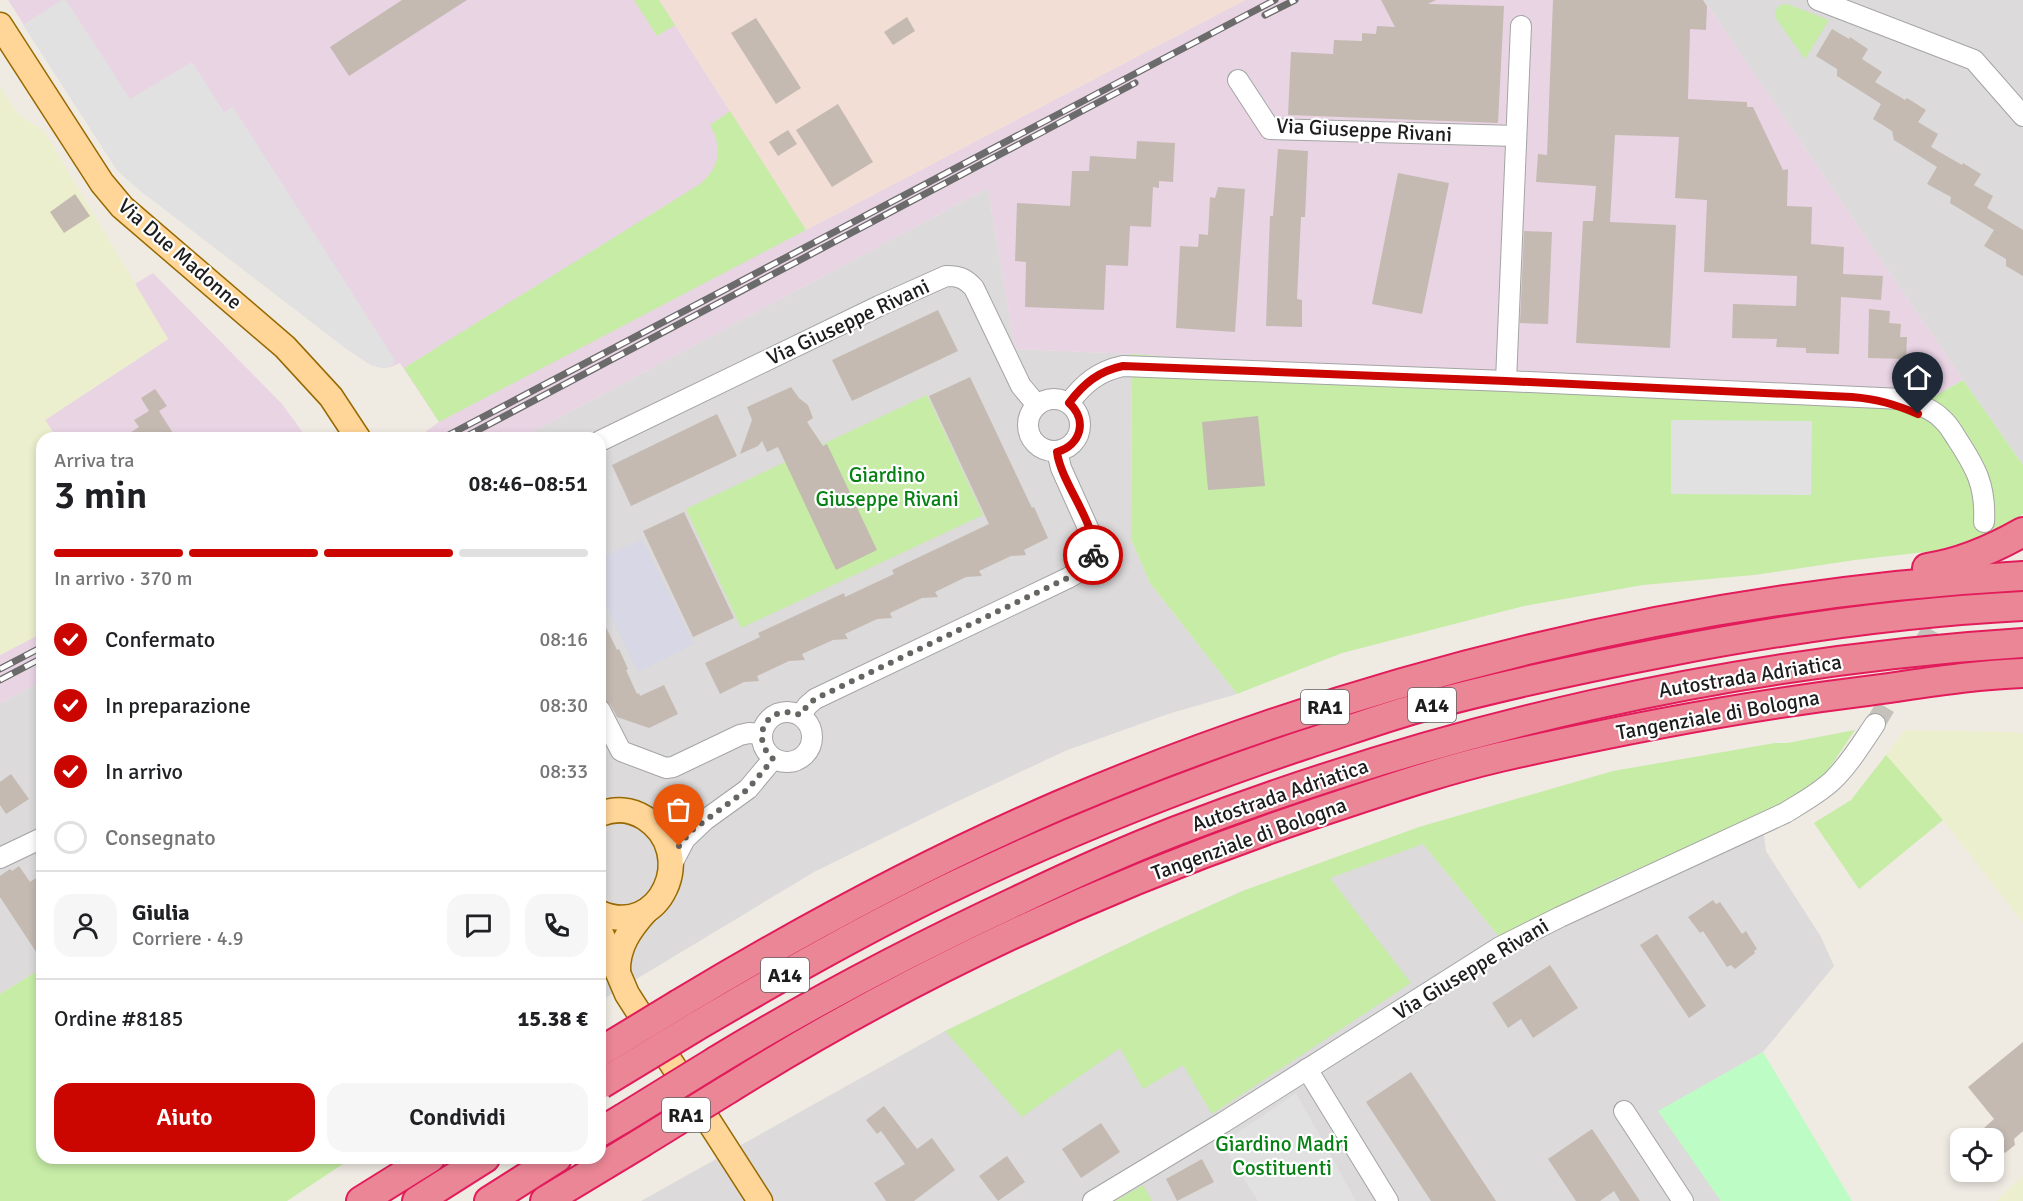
<!DOCTYPE html>
<html lang="it">
<meta charset="utf-8">
<style>
:root{--surface:#fff;--page:#f6f6f6;--text:#202124;--muted:#757577;--line:#e0e0e0;--accent:#cb0600}
body{margin:0;font-family:Signika,sans-serif;background:var(--page);color:var(--text);height:100vh;display:flex;flex-direction:column;font-size:22px;white-space:nowrap}
*{box-sizing:border-box;margin:0}
p{font-size:20px;color:var(--muted)}
.icon{flex:none;width:33px;height:33px;fill:none;stroke:currentColor;stroke-width:2;stroke-linecap:round;stroke-linejoin:round}
.map{position:relative;flex:1;overflow:hidden}
.panel{position:absolute;left:36px;top:432px;width:570px;height:732px;display:flex;flex-direction:column;background:var(--surface);border-radius:18px;box-shadow:0 3px 9px #0003}
.panel>*{flex:none}
.controls{position:absolute;left:1950px;top:1128px;display:grid;gap:12px}
.controls a{display:grid;place-items:center;width:54px;height:54px;border-radius:12px;background:var(--surface);box-shadow:0 3px 9px #0003;font-size:30px}
.pin{position:absolute;display:grid;place-items:center;width:51px;height:51px;color:#fff;margin:-62px -26px;border-radius:50% 50% 50% 0;rotate:-45deg;box-shadow:0 0 6px #0007}
.pin .icon{rotate:45deg}
.courier{position:absolute;display:grid;place-items:center;width:60px;height:60px;margin:-30px;border:4px solid #cb0600;border-radius:50%;background:#fff;color:#222;box-shadow:0 2px 8px #0007}
.headline em{font-style:normal;font-weight:600}
.headline div{display:flex;flex-direction:column-reverse}
.headline{display:flex;align-items:center;justify-content:space-between;height:102px;padding:0 18px}
h1{font-size:39px;font-weight:600;line-height:45px}
.bar{display:grid;grid-template-columns:repeat(4,1fr);gap:9px 6px;align-content:center;height:72px;padding:0 18px}
.bar i{height:8px;border-radius:4px;background:var(--line)}
.bar .selected{background:var(--accent)}
.bar p{grid-column:span 4}
.line{display:flex;align-items:center;gap:15px;padding:0 18px;border-top:2px solid var(--line)}
.line div{flex:1}
.round{display:grid;place-items:center;flex:none;width:63px;height:63px;border-radius:18px;background:var(--page)}
ol{padding:0 18px;list-style:none}
li{display:flex;align-items:center;gap:18px;height:66px}
li p{margin-inline-start:auto}
li .icon{padding:6px;border-radius:50%;background:var(--accent);color:#fff;stroke-width:4}
li:last-child{color:var(--muted)}
li i{width:33px;height:33px;border:3px solid var(--line);border-radius:50%}
.action{display:flex;gap:12px;margin-top:auto;padding:12px 18px}
.action a{flex:1;height:69px;border-radius:18px;background:var(--accent);color:#fff;font-size:24px;font-weight:600;line-height:69px;text-align:center}
.action a+a{background:var(--page);color:var(--text)}
.map>svg:first-child{display:block}
</style>
<div class="map">
<svg width="2023" height="1201" viewBox="0 0 2023 1201">
<rect width="100%" height="100%" fill="#efebe3"/>
<g fill="#dcdada">
<path d="M1704,0H2023V465L1963,380Z"/>
<path d="M988,188L1015,349L1132,354L1131,539L1150,583L1237,694L1168,714L1065,751L952,804L814,872L600,1001V438H521Z"/>
<path d="M42,681V968L0,994V703Z"/>
<path d="M1762,818L1766,851L1821,937L1834,966L1763,1052L1659,1111L1721,1201H641L945,1031L1154,931L1245,890L1423,844L1501,939L1603,884Z"/>
</g>
<g fill="#e9d4e4">
<path d="M8,0H659L806,230L1245,0H1704L1963,380L1916,407L1622,393L1132,354L1015,349L988,188L521,438H417L439,422L400,363L391,367L383,368L371,365L348,350L128,180L117,170Z"/>
<path d="M153,273L282,404L307,438H57L45,420L168,339L135,284Z"/>
<path d="M42,633V681L0,703V655Z"/>
</g>
<path fill="#f2ded5" d="M659,0H1245L806,230Z"/>
<g fill="#ecefcd">
<path d="M0,87L18,114L44,131L168,339L45,420L57,438H42V633L0,655Z"/>
<path d="M1905,730L2013,732L2023,734V923L1943,820L1886,755Z"/>
<path d="M2023,1176V1201H1996Z"/>
</g>
<g fill="#c6eca6">
<path d="M634,0H659L675,25L657,36Z"/>
<path d="M1787,4L1829,20L1805,59L1775,17V11L1780,5Z"/>
<path d="M730,111L806,230L439,422L404,368L700,184C720,167 723,148 710,125Z"/>
<path d="M1132,354L1621,393L1916,407L1963,380L2023,465V514L1990,535L1934,551L1855,560L1754,575L1643,585L1524,606L1342,653L1237,694L1150,583L1131,539Z"/>
<path d="M927,395L983,515L741,628L686,509Z"/>
<path d="M1855,730L1821,781L1794,801L1603,884L1501,939L1423,844L1330,878L1411,983L1212,1114L1183,1065L1143,1089L1120,1048L1022,1117L945,1031L1154,931L1245,890L1419,827L1613,771L1775,743H1787Z"/>
<path d="M1886,755L1943,820L1859,889L1814,823L1851,800Z"/>
<path d="M42,968V1158H352L287,1201H0V994Z"/>
<path d="M1143,1185L1152,1201H1115Z"/>
</g>
<path fill="#bdfcc4" d="M1763,1052L1852,1201H1721L1658,1111Z"/>
<g fill="#e1e1e1">
<path d="M62,0H66L130,99L192,62L224,112L233,107L395,360L391,367L383,368L371,365L348,350L139,190L117,170L23,25Z"/>
<path d="M1671,420L1812,421L1811,495L1671,494Z"/>
<path d="M1296,1093L1356,1201H1258L1221,1144Z"/>
</g>
<path fill="#d7d7e5" d="M642,539L694,644L638,672L600,593V558Z"/>
<g fill="#c4bab2">
<path d="M402,0H467L349,76L330,47Z"/>
<path d="M1381,0H1436L1428,4L1504,6L1498,123L1288,115L1291,52L1333,54L1334,40L1362,41V33L1376,34L1377,26L1395,27Z"/>
<path d="M1553,0H1703L1707,6L1706,30L1690,29L1688,99L1747,102V107H1753L1783,170L1788,169L1787,206L1812,207L1811,244L1844,247L1843,274L1883,276L1881,300L1841,297L1839,354L1806,353V348L1776,347L1777,339L1732,338L1733,304L1796,306L1797,276L1704,272L1707,200L1675,198L1679,137L1615,135L1610,222L1676,225L1670,348L1576,343L1583,221H1593L1596,186L1536,182L1538,154L1547,155Z"/>
<path d="M907,17L915,31L893,45L884,32Z"/>
<path d="M756,18L801,88L776,104L731,33Z"/>
<path d="M1832,29L1849,39L1850,37L1868,49L1862,59L1882,72L1875,82L1905,100L1907,98L1926,110L1918,122L1938,134L1931,147L1962,165L1963,163L1981,174L1974,185L1993,196L1987,208L2023,230V276L2006,266V259L1984,246L1994,230L1950,203L1951,197L1927,184L1937,167L1894,140L1892,131L1873,119L1881,104L1837,76V69L1816,56Z"/>
<path d="M838,104L873,162L832,187L796,130Z"/>
<path d="M788,130L797,144L778,156L769,142Z"/>
<path d="M1137,141L1175,143L1173,182L1159,181V188L1153,187L1151,227L1130,226L1128,266L1106,265L1104,310L1025,307L1026,262L1015,261L1017,203L1070,206L1072,171H1089L1090,156L1136,159Z"/>
<path d="M1278,149L1308,151L1305,217H1301L1297,299L1302,300V327L1266,326L1270,216H1273Z"/>
<path d="M1398,173L1449,183L1422,314L1372,304Z"/>
<path d="M1218,187L1245,189L1235,332L1176,328L1180,246L1198,247L1199,234L1208,235L1210,197L1215,198Z"/>
<path d="M75,194L90,216L64,233L50,212Z"/>
<path d="M1524,231L1552,232L1548,324L1520,323Z"/>
<path d="M1869,309L1890,311L1889,323L1901,324L1900,337H1907L1906,359L1868,358Z"/>
<path d="M938,310L958,351L852,401L832,360Z"/>
<path d="M970,377L1032,508L1034,507L1048,538L1024,550L1026,555L1011,556L979,571L982,576L966,577L935,592L938,597L922,598L890,613L892,618L877,619L845,634L848,639L833,640L802,654L805,660L789,661L757,676L759,681L744,682L720,694L705,663L760,637L758,633L844,593L845,597L894,574L892,570L989,524L929,396Z"/>
<path d="M791,387L799,398L808,405L813,418L807,422L823,446L827,444L877,550L836,570L778,447L767,452L762,441L758,446L740,454L752,420L747,407Z"/>
<path d="M155,389L167,406L159,411L176,438H122L139,427L134,420L149,411L141,398Z"/>
<path d="M717,414L737,456L631,506L612,465Z"/>
<path d="M1258,416L1265,486L1208,490L1202,422Z"/>
<path d="M684,512L734,618L693,637L643,531Z"/>
<path d="M600,615L617,650L619,649L628,669L626,670L637,694L639,693L640,696L664,685L678,714L649,728L617,717L610,704L602,699L600,693Z"/>
<path d="M11,774L29,799L6,814L0,805V782Z"/>
<path d="M19,866L30,882L42,874V961L0,897V876L10,869L12,871Z"/>
<path d="M1713,900L1716,904L1720,902L1742,934L1746,931L1757,949L1754,951L1755,953L1735,969L1731,965L1727,967L1703,931L1700,933L1688,917Z"/>
<path d="M1657,934L1706,1006L1689,1018L1640,945Z"/>
<path d="M1550,965L1578,1008L1533,1038L1521,1019L1508,1028L1492,1003Z"/>
<path d="M2023,1042V1131L2014,1139L2015,1145L2005,1153L1984,1128L1994,1119L1968,1087Z"/>
<path d="M1411,1072L1484,1183L1496,1201H1431L1366,1102Z"/>
<path d="M884,1106L917,1149L932,1138L955,1170L914,1201H886L874,1183L905,1164L881,1131L877,1134L866,1120Z"/>
<path d="M1101,1123L1120,1152L1081,1178L1062,1149Z"/>
<path d="M1592,1129L1640,1201H1620L1614,1191L1600,1201H1576L1548,1159Z"/>
<path d="M1007,1156L1025,1182L998,1201L979,1176Z"/>
<path d="M1202,1159L1214,1182L1177,1201L1166,1179Z"/>
</g>
<g fill="none" stroke-linecap="round" stroke-linejoin="round">
<path stroke="#c5c2bb" stroke-width="20" stroke-dasharray="20 10" stroke-linecap="butt" d="M1875,724L1947,605"/>
<defs>
<g id="minor">
<path d="M1818,0L1974,60L2023,116"/>
<path d="M1238,80L1270,129L1516,136"/>
<path d="M1506,381L1521,26"/>
<circle cx="1054" cy="425" r="26"/>
<path d="M1069,403C1084,383 1099,371 1123,366L1506,381L1902,399C1916,404 1932,408 1943,420C1949,425 1953,433 1957,439C1976,468 1986,486 1984,522"/>
<path d="M600,441L879,306L946,276C959,276 965,278 974,288L1021,386L1037,405"/>
<path d="M600,710L621,751L666,768L673,767L740,735L749,733L761,734"/>
<circle cx="787" cy="737" r="25"/>
<path d="M800,715L808,705L815,699L1068,578L1087,567L1090,562L1094,548L1093,539L1061,468L1057,451"/>
<path d="M651,822L675,826L703,821"/>
<path d="M0,858L42,838"/>
<path d="M672,864L685,839L705,820L748,789L773,759"/>
<path d="M1307,1069L1388,1201"/>
<path d="M1624,1111L1683,1201"/>
<path d="M1093,1201L1224,1122L1500,947L1560,917L1785,813C1801,803 1818,794 1832,781C1849,765 1862,743 1875,724"/>
</g>
<g id="major">
<path d="M0,25L102,183L122,207L285,347L331,397L358,438"/>
<path d="M600,814C615,808 631,809 645,818C699,853 660,939 600,913"/>
<path d="M600,931L627,994L760,1201"/>
<path d="M618,972C617,947 630,929 646,911"/>
</g>
<g id="highway">
<path d="M1927,568C1962,563 1993,549 2023,532"/>
<path d="M679,1004C802,930 928,862 1060,805C1362,676 1695,594 2023,576"/>
<path d="M695,1027C782,976 871,925 962,882C1073,829 1187,784 1303,745C1341,733 1379,719 1418,708C1499,686 1583,668 1666,652C1784,629 1903,612 2023,606"/>
<path d="M716,1061C813,1002 914,949 1017,901C1069,876 1122,852 1176,831C1447,727 1734,661 2023,643"/>
<path d="M730,1088C915,972 1115,880 1322,811C1380,792 1440,771 1500,757C1619,730 1738,707 1859,692C1913,685 1968,675 2023,673"/>
<path d="M600,1132L622,1119"/>
<path d="M361,1201L430,1158"/>
<path d="M417,1201L485,1158"/>
<path d="M489,1201L557,1158"/>
<path d="M545,1201L641,1143"/>
</g>
</defs>
<use href="#minor" stroke="#a4a4a4" stroke-width="22"/>
<use href="#major" stroke="#976900" stroke-width="27"/>
<use href="#highway" stroke="#e21b5a" stroke-width="32"/>
<use href="#minor" stroke="#fff" stroke-width="20"/>
<use href="#major" stroke="#ffd598" stroke-width="24"/>
<use href="#highway" stroke="#eb8696" stroke-width="28"/>
<defs>
<g id="rail">
<path d="M1265,15L1295,0"/>
<path d="M443,438L1275,0"/>
<path d="M463,438L1135,83"/>
<path d="M0,669L42,647"/>
<path d="M0,680L42,658"/>
</g>
</defs>
<use href="#rail" stroke="#6b6b6b" stroke-width="7"/>
<use href="#rail" stroke="#fff" stroke-width="4.5" stroke-dasharray="14" stroke-linecap="butt"/>
<defs>
<g id="highway-bridge">
<path d="M600,1052L679,1004"/>
<path d="M601,1084L695,1027"/>
<path d="M622,1119L716,1061"/>
<path d="M641,1143L730,1088"/>
</g>
</defs>
<use href="#highway-bridge" stroke="#e21b5a" stroke-width="32" stroke-linecap="butt"/>
<use href="#highway-bridge" stroke="#eb8696" stroke-width="28"/>
</g>
<g fill="none" stroke-linecap="round" stroke-linejoin="round">
<path stroke="#666562" stroke-width="6" stroke-dasharray="0 10.8" d="M679,846L691,831L748,789L773,759C748,736 769,702 800,715L808,705L815,699L1080,572L1090,562L1093,555"/>
<path stroke="#cb0600" stroke-width="8" d="M1093,555C1099,526 1061,484 1057,452C1081,445 1088,420 1069,403C1084,383 1099,371 1123,366L1506,381L1852,397C1877,399 1894,404 1918,414"/>
</g>
<g text-anchor="middle" stroke-width="4.5" stroke-linejoin="round" paint-order="stroke">
<g fill="#fff" stroke="#616161" stroke-width="1.5">
<rect x="1408" y="688" width="48" height="34" rx="4.5"/>
<rect x="1301" y="690" width="48" height="34" rx="4.5"/>
<rect x="761" y="958" width="48" height="34" rx="4.5"/>
<rect x="662" y="1098" width="48" height="34" rx="4.5"/>
</g>
<g font-size="20" font-weight="bold" fill="#1d1d1d">
<text x="1432" y="712">A14</text>
<text x="1325" y="714">RA1</text>
<text x="785" y="982">A14</text>
<text x="686" y="1122">RA1</text>
</g>
<g font-size="21" fill="#1d1d1d" stroke="#fff">
<text transform="translate(1364 130) rotate(3)" y="7">Via Giuseppe Rivani</text>
<text transform="translate(180 254) rotate(41)" y="7">Via Due Madonne</text>
<text transform="translate(848 322) rotate(-25)" y="7">Via Giuseppe Rivani</text>
<text transform="translate(1750 676) rotate(-9)" y="7">Autostrada Adriatica</text>
<text transform="translate(1718 715) rotate(-10)" y="7">Tangenziale di Bologna</text>
<text transform="translate(1280 795) rotate(-19)" y="7">Autostrada Adriatica</text>
<text transform="translate(1249 839) rotate(-20)" y="7">Tangenziale di Bologna</text>
<text transform="translate(1471 969) rotate(-31)" y="7">Via Giuseppe Rivani</text>
</g>
<g font-size="21" fill="#068113" stroke="#fff">
<text x="887" y="482">Giardino<tspan x="887" dy="24">Giuseppe Rivani</tspan></text>
<text x="1282" y="1151">Giardino Madri<tspan x="1282" dy="24">Costituenti</tspan></text>
</g>
</g>
</svg>
<div class="controls">
<a><svg class="icon" aria-label="locate" viewBox="0 0 24 24"><circle cx="12" cy="12" r="6"/><path d="M12 2v4M12 18v4M2 12h4M18 12h4"/></svg></a>
</div>
<div class="pin" style="left:679px;top:846px;background:#ea580c"><svg class="icon" aria-label="bag" viewBox="0 0 24 24"><path d="M5 8h14l-1 12H6zM9 8a3 3 0 0 1 6 0"/></svg></div>
<div class="pin" style="left:1918px;top:414px;background:#1f2937"><svg class="icon" aria-label="home" viewBox="0 0 24 24"><path d="M3 11l9-7 9 7M6 9v11h12V9"/></svg></div>
<div class="courier" style="left:1093px;top:555px"><svg class="icon" aria-label="bike" viewBox="0 0 24 24"><circle cx="6" cy="16" r="4"/><circle cx="18" cy="16" r="4"/><path d="M6 16l4-8h5l3 8M10 8l3 8H6M13 5h3"/></svg></div>
<section class="panel">
<div class="headline"><div><h1>3 min</h1><p>Arriva tra</p></div><em>08:46–08:51</em></div>
<div class="bar"><i class="selected"></i><i class="selected"></i><i class="selected"></i><i></i><p>In arrivo · 370 m</p></div>
<ol>
<li><svg class="icon" aria-label="check" viewBox="0 0 24 24"><path d="M5 12l5 5 9-10"/></svg>Confermato<p>08:16</p></li>
<li><svg class="icon" aria-label="check" viewBox="0 0 24 24"><path d="M5 12l5 5 9-10"/></svg>In preparazione<p>08:30</p></li>
<li><svg class="icon" aria-label="check" viewBox="0 0 24 24"><path d="M5 12l5 5 9-10"/></svg>In arrivo<p>08:33</p></li>
<li><i></i>Consegnato</li>
</ol>
<div class="line" style="height:108px"><a class="round"><svg class="icon" aria-label="person" viewBox="0 0 24 24"><circle cx="12" cy="8" r="4"/><path d="M4 21q1-7 8-7t8 7"/></svg></a><div><b>Giulia</b><p>Corriere · 4.9</p></div><a class="round"><svg class="icon" aria-label="chat" viewBox="0 0 24 24"><path d="M4 5h16v11H9l-5 4z"/></svg></a><a class="round"><svg class="icon" aria-label="phone" viewBox="0 0 24 24"><path d="M5 4h4l2 5-3 2q2 4 5 5l2-3 5 2v4C11 20 4 13 5 4z"/></svg></a></div>
<div class="line" style="height:78px"><div>Ordine #8185</div><b>15.38 €</b></div>
<div class="action"><a>Aiuto</a><a>Condividi</a></div>
</section>
</div>
